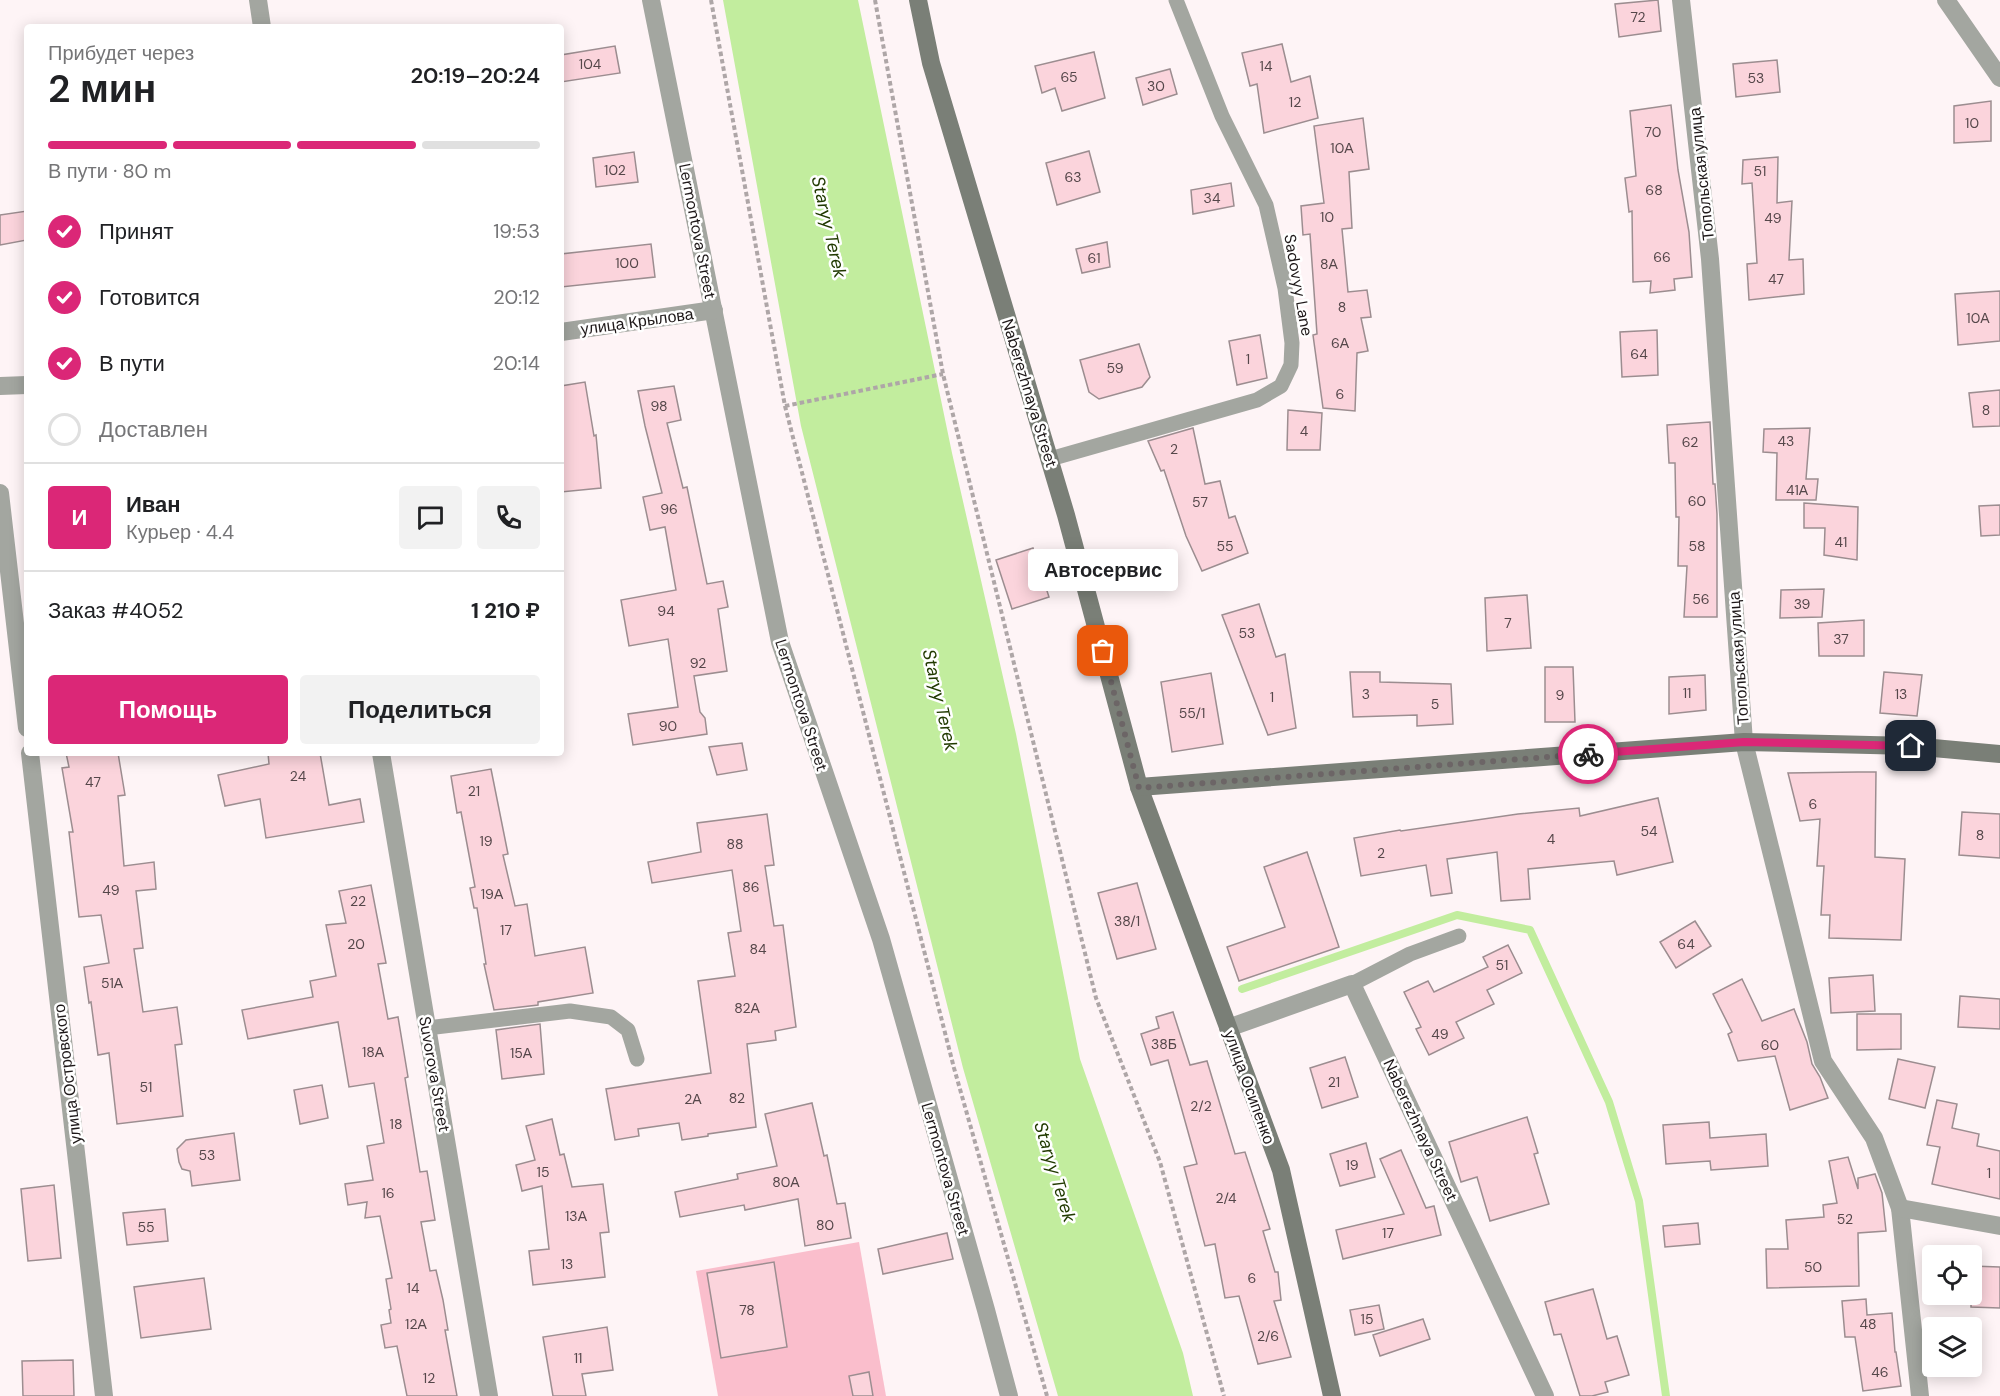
<!DOCTYPE html>
<html lang="ru">
<meta charset="utf-8">
<style>
:root{--surface:#fff;--page:#f2f2f2;--text:#202124;--muted:#757577;--line:#e0e0e0;--accent:#db2777}
body{margin:0;font-family:"DM Sans",sans-serif;background:var(--page);color:var(--text);height:100vh;display:flex;flex-direction:column;font-size:22px;white-space:nowrap}
*{box-sizing:border-box;margin:0}
p{font-size:20px;color:var(--muted)}
.icon{flex:none;width:33px;height:33px;fill:none;stroke:currentColor;stroke-width:2;stroke-linecap:round;stroke-linejoin:round}
.map{position:relative;flex:1;overflow:hidden}
.drawer{position:absolute;left:24px;top:24px;width:540px;height:732px;display:flex;flex-direction:column;background:var(--surface);border-radius:6px;box-shadow:0 3px 15px #0003}
.drawer>*{flex:none}
.fabs{position:absolute;left:1922px;top:1245px;display:grid;gap:12px}
.fabs a{display:grid;place-items:center;width:60px;height:60px;border-radius:6px;background:var(--surface);box-shadow:0 3px 15px #0003;font-size:30px}
.pin{position:absolute;display:grid;place-items:center;width:51px;height:51px;color:#fff;margin:-26px;border-radius:12px;box-shadow:0 3px 9px #0006}
.courier{position:absolute;display:grid;place-items:center;width:60px;height:60px;margin:-30px;border:4px solid #db2777;border-radius:50%;background:#fff;color:#222;box-shadow:0 2px 8px #0007}
.bubble{position:absolute;height:42px;border-radius:6px;background:var(--surface);box-shadow:0 3px 15px #0003;font-size:20px;font-weight:600;line-height:42px;text-align:center}
.overview em{font-style:normal;font-weight:600}
.overview div{display:flex;flex-direction:column-reverse}
.overview{display:flex;align-items:center;justify-content:space-between;height:102px;padding:0 24px}
h1{font-size:39px;font-weight:600;line-height:45px}
.bar{display:grid;grid-template-columns:repeat(4,1fr);gap:9px 6px;align-content:center;height:72px;padding:0 24px}
.bar i{height:8px;border-radius:4px;background:var(--line)}
.bar .active{background:var(--accent)}
.bar p{grid-column:span 4}
.line{display:flex;align-items:center;gap:15px;padding:0 24px;border-top:2px solid var(--line)}
.line div{flex:1}
.round{display:grid;place-items:center;flex:none;width:63px;height:63px;border-radius:6px;background:var(--page)}
ol{padding:0 24px;list-style:none}
li{display:flex;align-items:center;gap:18px;height:66px}
li p{margin-inline-start:auto}
li .icon{padding:6px;border-radius:50%;background:var(--accent);color:#fff;stroke-width:4}
li:last-child{color:var(--muted)}
li i{width:33px;height:33px;border:3px solid var(--line);border-radius:50%}
.button{display:flex;gap:12px;margin-top:auto;padding:12px 24px}
.button a{flex:1;height:69px;border-radius:6px;background:var(--accent);color:#fff;font-size:24px;font-weight:600;line-height:69px;text-align:center}
.button a+a{background:var(--page);color:var(--text)}
.map>svg:first-child{display:block}
</style>
<div class="map">
<svg width="2000" height="1396" viewBox="0 0 2000 1396">
<rect width="100%" height="100%" fill="#fef4f6"/>
<path fill="#fabecc" d="M859,1242L886,1396H718L696,1271Z"/>
<path fill="#c2ed9e" d="M723,0H858L952,453L1016,734L1080,1059L1183,1353L1193,1396H1058L963,1068L801,426Z"/>
<g fill="none" stroke-linecap="round" stroke-linejoin="round">
<path stroke="#c2ed9e" stroke-width="8" d="M1242,989L1457,915L1530,930L1609,1102L1639,1201L1666,1396"/>
</g>
<g fill="#fbd4dc" stroke="#9c8d90" stroke-width="1.5">
<path d="M1658,0L1661,31L1619,37L1615,4Z"/>
<path d="M1282,44L1291,82L1310,76L1318,118L1264,133L1257,84L1250,86L1242,53Z"/>
<path d="M615,46L620,73L561,82V55Z"/>
<path d="M1094,52L1105,98L1062,111L1055,88L1042,93L1035,66Z"/>
<path d="M1777,60L1780,92L1736,97L1733,64Z"/>
<path d="M1170,69L1177,94L1143,105L1136,78Z"/>
<path d="M1991,101V141L1954,143V106Z"/>
<path d="M1671,105L1678,170L1689,232L1692,277L1674,279L1675,290L1650,293L1651,281L1633,282L1632,211L1629,212L1625,178L1636,176L1630,111Z"/>
<path d="M1363,118L1369,169L1349,172L1352,228L1342,229L1348,292L1367,290L1371,317L1361,318L1368,351L1357,353L1355,411L1323,408L1313,335L1317,334L1310,234L1303,235L1301,206L1324,203L1314,126Z"/>
<path d="M1089,151L1100,192L1057,205L1046,163Z"/>
<path d="M634,152L638,182L596,187L593,158Z"/>
<path d="M1778,157L1777,203L1792,201L1789,260L1803,259L1804,294L1749,300L1747,264L1757,263L1752,183L1742,184L1743,160Z"/>
<path d="M1231,183L1234,206L1193,214L1191,190Z"/>
<path d="M27,211V240L0,245V215Z"/>
<path d="M1107,242L1110,267L1082,273L1076,249Z"/>
<path d="M651,244L655,277L561,287V254Z"/>
<path d="M2000,291V341L1958,345L1955,294Z"/>
<path d="M1657,330L1658,375L1622,377L1620,332Z"/>
<path d="M1260,335L1267,378L1237,385L1229,341Z"/>
<path d="M1139,344L1150,377L1142,387L1099,399L1089,392L1080,360Z"/>
<path d="M585,382L594,436L596,435L601,488L561,492V386Z"/>
<path d="M674,386L681,420L667,423L683,488L687,487L707,584L723,581L728,607L718,609L727,671L694,676L700,712L705,718L707,734L633,745L628,714L678,707L668,639L629,646L621,600L676,590L665,527L650,530L643,497L662,493L645,426L638,391Z"/>
<path d="M2000,390V426L1973,427L1969,393Z"/>
<path d="M1288,410L1322,413L1320,450H1287Z"/>
<path d="M1710,422L1713,484H1715L1717,514V617H1684L1687,566H1678L1679,517H1676L1675,463H1669L1667,425Z"/>
<path d="M1193,428L1205,484L1220,481L1229,518L1235,516L1248,553L1202,571L1186,536L1164,470L1161,471L1148,441Z"/>
<path d="M1810,428L1806,479H1818L1816,500H1776L1777,453L1763,452L1764,429Z"/>
<path d="M1804,503L1858,507L1857,560L1824,555L1825,528H1804Z"/>
<path d="M2000,505V535L1981,536L1979,506Z"/>
<path d="M1033,548L1049,597L1012,609L996,560Z"/>
<path d="M1824,589L1822,617L1780,618L1781,590Z"/>
<path d="M1527,595L1531,648L1487,651L1485,598Z"/>
<path d="M1259,604L1276,657L1285,654L1296,728L1268,735L1222,615Z"/>
<path d="M1864,620V656H1819L1818,623Z"/>
<path d="M1545,667H1573L1575,722H1545Z"/>
<path d="M1350,672H1380V682L1451,684L1453,724L1417,726V715L1353,717Z"/>
<path d="M1884,672L1922,675L1917,716L1880,713Z"/>
<path d="M1211,673L1223,744L1172,752L1161,682Z"/>
<path d="M1705,675L1706,710L1669,714V677Z"/>
<path d="M742,743L747,770L717,775L709,747Z"/>
<path d="M66,753H118L125,795L118,796L124,866L154,862L156,889L136,891L143,948L134,949L143,1012L177,1007L182,1044L175,1045L183,1116L117,1124L109,1053L98,1055L91,1002L89,1003L84,967L109,963L101,915L79,917L69,832H73L62,768L69,767Z"/>
<path d="M268,753H320L329,805L360,799L364,822L266,838L260,799L225,806L218,775L269,764Z"/>
<path d="M491,769L508,854L503,855L515,906L527,904L535,956L585,947L593,993L538,1002V1005L494,1010L484,964H486L477,908H474L470,888L475,887L461,812L457,813L451,776Z"/>
<path d="M1858,772H1876L1875,857L1905,859L1901,940L1829,938L1830,915H1821L1824,866H1817L1820,819L1800,821L1788,773Z"/>
<path d="M1658,798L1673,862L1617,875L1614,861L1528,869L1530,899L1501,901L1497,852L1447,859L1452,893L1431,896L1426,865L1361,876L1354,838L1400,830L1401,831L1518,814L1579,808L1580,816Z"/>
<path d="M1962,812L2000,814V858L1959,855Z"/>
<path d="M767,814L774,865L765,866L774,926L783,925L796,1027L775,1031L776,1040L747,1044L756,1127L708,1134V1136L682,1140L679,1123L638,1129L639,1136L615,1140L606,1089L711,1073L698,981L735,976L728,933L741,931L732,870L652,883L648,862L701,852L697,823Z"/>
<path d="M1307,852L1339,947L1239,981L1227,947L1285,927L1264,867Z"/>
<path d="M1137,883L1156,949L1117,959L1098,893Z"/>
<path d="M371,885L386,963L378,964L388,1019L398,1017L408,1077L405,1078L420,1172L427,1171L435,1220L421,1222L430,1271L436,1270L443,1300L448,1330H445L457,1396H407L397,1346L385,1348L381,1325L391,1323L389,1310L391,1309L386,1279L392,1278L380,1216L365,1218L367,1202L348,1205L345,1184L373,1180L367,1146L384,1143L374,1083L349,1087L338,1022L248,1039L242,1010L313,997L310,981L336,976L326,925L346,923L339,891Z"/>
<path d="M1695,921L1711,946L1676,968L1660,942Z"/>
<path d="M1508,945L1522,973L1487,990L1494,1004L1456,1022L1464,1038L1429,1055L1416,1029L1421,1027L1404,992L1428,981L1434,992L1488,967L1483,957Z"/>
<path d="M1873,975L1875,1011L1831,1013L1829,978Z"/>
<path d="M1742,979L1762,1021L1794,1009L1807,1042L1812,1064L1820,1077L1828,1098L1790,1110L1775,1056L1738,1061L1728,1034L1732,1032L1713,994Z"/>
<path d="M1960,996L2000,999V1029L1958,1027Z"/>
<path d="M1173,1012L1190,1065L1207,1061L1235,1154L1245,1152L1270,1229L1263,1231L1275,1272H1278L1281,1300L1274,1301L1291,1357L1258,1364L1239,1296L1225,1298L1215,1244L1205,1246L1184,1167L1197,1164L1168,1060L1151,1065L1141,1034L1159,1028L1156,1017Z"/>
<path d="M1857,1014H1901V1049L1857,1050Z"/>
<path d="M540,1024L544,1074L502,1079L496,1030Z"/>
<path d="M1345,1057L1358,1097L1322,1108L1310,1068Z"/>
<path d="M1898,1059L1935,1067L1925,1108L1889,1099Z"/>
<path d="M322,1085L328,1118L300,1124L294,1090Z"/>
<path d="M1937,1100L1957,1104L1952,1128L1979,1134L1977,1146L2000,1151V1199L1932,1184L1940,1147L1927,1145Z"/>
<path d="M812,1103L824,1156L827,1155L837,1204L845,1203L851,1238L805,1246L798,1199L745,1210L744,1205L680,1217L675,1192L738,1179L737,1174L777,1166L765,1114Z"/>
<path d="M1527,1117L1538,1153L1534,1154L1549,1204L1490,1221L1477,1177L1461,1182L1449,1142Z"/>
<path d="M552,1119L560,1155L564,1154L572,1187L603,1184L609,1232L600,1233L605,1277L533,1285L529,1251L549,1249L542,1186L522,1191L516,1165L535,1160L526,1126Z"/>
<path d="M1709,1122L1710,1138L1766,1134L1768,1166L1711,1170L1710,1161L1666,1164L1663,1125Z"/>
<path d="M234,1133L240,1180L192,1186L190,1171L182,1169L179,1162L177,1149L186,1140Z"/>
<path d="M1366,1143L1375,1177L1340,1186L1330,1154Z"/>
<path d="M1401,1150L1426,1208L1434,1206L1441,1235L1343,1259L1336,1230L1404,1214L1380,1159Z"/>
<path d="M1848,1157L1858,1189V1178L1875,1174L1882,1193L1886,1231L1858,1233L1859,1286L1767,1288L1766,1249H1788L1786,1220L1824,1217L1823,1205L1837,1203L1829,1161Z"/>
<path d="M54,1185L61,1258L28,1261L21,1189Z"/>
<path d="M165,1209L168,1241L127,1245L123,1213Z"/>
<path d="M1698,1223L1700,1244L1665,1247L1663,1226Z"/>
<path d="M947,1233L953,1259L883,1274L878,1249Z"/>
<path d="M774,1262L787,1347L721,1358L707,1273Z"/>
<path d="M1971,1266L2000,1267V1308L1971,1307Z"/>
<path d="M204,1278L211,1329L141,1338L134,1287Z"/>
<path d="M1593,1289L1607,1339L1617,1336L1629,1375L1605,1382L1608,1392L1592,1396H1580L1561,1334L1554,1335L1545,1302Z"/>
<path d="M1866,1299L1867,1315L1892,1313L1895,1352H1896L1901,1386L1863,1391L1855,1337H1845L1842,1301Z"/>
<path d="M1379,1305L1384,1329L1355,1335L1350,1310Z"/>
<path d="M1423,1319L1430,1339L1380,1356L1373,1335Z"/>
<path d="M607,1327L613,1370L582,1374L586,1396H553L543,1337Z"/>
<path d="M73,1360L74,1396H23L22,1361Z"/>
<path d="M869,1372L873,1396H853L849,1376Z"/>
</g>
<g fill="none" stroke-linecap="round" stroke-linejoin="round">
<g stroke="#aea6a7" stroke-width="4" stroke-dasharray="4.5 3" stroke-linecap="butt">
<path d="M711,0L785,406L954,1068L1047,1396"/>
<path d="M875,0L943,374L1096,998L1160,1162L1224,1396"/>
<path d="M785,406L943,374"/>
</g>
<g stroke="#a3a6a0" stroke-width="15">
<path d="M1050,459L1257,400L1281,386L1291,365L1292,343L1285,288L1266,205L1222,116L1176,0"/>
<path d="M1352,984L1410,954L1459,936"/>
<path d="M427,1028L570,1011L611,1017L628,1030L637,1059"/>
</g>
<g stroke="#a3a6a0" stroke-width="18">
<path d="M258,0L262,27"/>
<path d="M651,0L780,642L881,939L986,1310L1009,1396"/>
<path d="M1681,0L1710,259L1744,742L1823,1061L1874,1138L1900,1208L1920,1396"/>
<path d="M1946,0L2000,78"/>
<path d="M561,332L714,310"/>
<path d="M0,386L27,385"/>
<path d="M0,493L27,728"/>
<path d="M30,753L104,1396"/>
<path d="M381,753L489,1396"/>
<path d="M1228,1028L1352,984L1545,1396"/>
<path d="M1900,1208L2000,1226"/>
</g>
<g stroke="#7a7f77" stroke-width="18">
<path d="M918,0L931,63L1066,515L1139,787L1281,1170L1332,1396"/>
<path d="M1139,787L1744,742L1911,746L2000,754"/>
</g>
</g>
<g fill="none" stroke-linecap="round" stroke-linejoin="round">
<path stroke="#6c6566" stroke-width="6" stroke-dasharray="0 10.8" d="M1103,651L1139,788L1588,754"/>
<path stroke="#db2777" stroke-width="8" d="M1588,754L1744,742L1911,746"/>
</g>
<g text-anchor="middle" stroke-width="5" stroke-linejoin="round" paint-order="stroke">
<g font-size="14" fill="#55474a">
<text x="1638" y="22">72</text>
<text x="590" y="69">104</text>
<text x="1266" y="71">14</text>
<text x="1069" y="82">65</text>
<text x="1756" y="83">53</text>
<text x="1156" y="91">30</text>
<text x="1295" y="107">12</text>
<text x="1972" y="128">10</text>
<text x="1653" y="137">70</text>
<text x="1342" y="153">10А</text>
<text x="615" y="175">102</text>
<text x="1760" y="176">51</text>
<text x="1073" y="182">63</text>
<text x="1654" y="195">68</text>
<text x="1212" y="203">34</text>
<text x="1327" y="222">10</text>
<text x="1773" y="223">49</text>
<text x="1662" y="262">66</text>
<text x="1094" y="263">61</text>
<text x="627" y="268">100</text>
<text x="1329" y="269">8А</text>
<text x="1776" y="284">47</text>
<text x="1342" y="312">8</text>
<text x="1978" y="323">10А</text>
<text x="1340" y="348">6А</text>
<text x="1639" y="359">64</text>
<text x="1248" y="364">1</text>
<text x="1115" y="373">59</text>
<text x="1340" y="399">6</text>
<text x="659" y="411">98</text>
<text x="1986" y="415">8</text>
<text x="1304" y="436">4</text>
<text x="1786" y="446">43</text>
<text x="1690" y="447">62</text>
<text x="1174" y="454">2</text>
<text x="1797" y="495">41А</text>
<text x="1697" y="506">60</text>
<text x="1200" y="507">57</text>
<text x="669" y="514">96</text>
<text x="1841" y="547">41</text>
<text x="1225" y="551">55</text>
<text x="1697" y="551">58</text>
<text x="1701" y="604">56</text>
<text x="1802" y="609">39</text>
<text x="666" y="616">94</text>
<text x="1508" y="628">7</text>
<text x="1247" y="638">53</text>
<text x="1841" y="644">37</text>
<text x="698" y="668">92</text>
<text x="1687" y="698">11</text>
<text x="1366" y="699">3</text>
<text x="1901" y="699">13</text>
<text x="1560" y="700">9</text>
<text x="1272" y="702">1</text>
<text x="1435" y="709">5</text>
<text x="1192" y="718">55/1</text>
<text x="668" y="731">90</text>
<text x="298" y="781">24</text>
<text x="93" y="787">47</text>
<text x="474" y="796">21</text>
<text x="1813" y="809">6</text>
<text x="1649" y="836">54</text>
<text x="1980" y="840">8</text>
<text x="1551" y="844">4</text>
<text x="486" y="846">19</text>
<text x="735" y="849">88</text>
<text x="1381" y="858">2</text>
<text x="751" y="892">86</text>
<text x="111" y="895">49</text>
<text x="492" y="899">19А</text>
<text x="358" y="906">22</text>
<text x="1127" y="926">38/1</text>
<text x="506" y="935">17</text>
<text x="356" y="949">20</text>
<text x="1686" y="949">64</text>
<text x="758" y="954">84</text>
<text x="1502" y="970">51</text>
<text x="112" y="988">51А</text>
<text x="747" y="1013">82А</text>
<text x="1440" y="1039">49</text>
<text x="1164" y="1049">38Б</text>
<text x="1770" y="1050">60</text>
<text x="373" y="1057">18А</text>
<text x="521" y="1058">15А</text>
<text x="1334" y="1087">21</text>
<text x="146" y="1092">51</text>
<text x="737" y="1103">82</text>
<text x="693" y="1104">2А</text>
<text x="1201" y="1111">2/2</text>
<text x="396" y="1129">18</text>
<text x="207" y="1160">53</text>
<text x="1352" y="1170">19</text>
<text x="543" y="1177">15</text>
<text x="1989" y="1178">1</text>
<text x="786" y="1187">80А</text>
<text x="388" y="1198">16</text>
<text x="1226" y="1203">2/4</text>
<text x="576" y="1221">13А</text>
<text x="1845" y="1224">52</text>
<text x="825" y="1230">80</text>
<text x="146" y="1232">55</text>
<text x="1388" y="1238">17</text>
<text x="567" y="1269">13</text>
<text x="1813" y="1272">50</text>
<text x="1252" y="1283">6</text>
<text x="413" y="1293">14</text>
<text x="747" y="1315">78</text>
<text x="1367" y="1324">15</text>
<text x="416" y="1329">12А</text>
<text x="1868" y="1329">48</text>
<text x="1268" y="1341">2/6</text>
<text x="578" y="1363">11</text>
<text x="1880" y="1377">46</text>
<text x="429" y="1383">12</text>
</g>
<g font-size="16" fill="#1e1819" stroke="#fff">
<text transform="translate(1701 174) rotate(-96)" y="6">Топольская улица</text>
<text transform="translate(698 231) rotate(79)" y="6">Lermontova Street</text>
<text transform="translate(1299 285) rotate(80)" y="6">Sadovyy Lane</text>
<text transform="translate(637 321) rotate(-8)" y="6">улица Крылова</text>
<text transform="translate(1030 393) rotate(73)" y="6">Naberezhnaya Street</text>
<text transform="translate(1738 658) rotate(-94)" y="6">Топольская улица</text>
<text transform="translate(802 705) rotate(72)" y="6">Lermontova Street</text>
<text transform="translate(67 1074) rotate(-97)" y="6">улица Островского</text>
<text transform="translate(435 1074) rotate(80)" y="6">Suvorova Street</text>
<text transform="translate(1250 1087) rotate(70)" y="6">улица Осипенко</text>
<text transform="translate(1421 1130) rotate(65)" y="6">Naberezhnaya Street</text>
<text transform="translate(946 1169) rotate(74)" y="6">Lermontova Street</text>
</g>
<g font-size="18" font-style="italic" fill="#213a01" stroke="#fff">
<text transform="translate(829 227) rotate(77)" y="6">Staryy Terek</text>
<text transform="translate(940 700) rotate(77)" y="6">Staryy Terek</text>
<text transform="translate(1055 1172) rotate(73)" y="6">Staryy Terek</text>
</g>
</g>
</svg>
<div class="fabs">
<a><svg class="icon" aria-label="locate" viewBox="0 0 24 24"><circle cx="12" cy="12" r="6"/><path d="M12 2v4M12 18v4M2 12h4M18 12h4"/></svg></a>
<a><svg class="icon" aria-label="layers" viewBox="0 0 24 24"><path d="M12 4l9 5-9 5-9-5zM3 14l9 5 9-5"/></svg></a>
</div>
<div class="pin" style="left:1103px;top:651px;background:#ea580c"><svg class="icon" aria-label="bag" viewBox="0 0 24 24"><path d="M5 8h14l-1 12H6zM9 8a3 3 0 0 1 6 0"/></svg></div>
<div class="pin" style="left:1911px;top:746px;background:#1f2937"><svg class="icon" aria-label="home" viewBox="0 0 24 24"><path d="M3 11l9-7 9 7M6 9v11h12V9"/></svg></div>
<div class="courier" style="left:1588px;top:754px"><svg class="icon" aria-label="bike" viewBox="0 0 24 24"><circle cx="6" cy="16" r="4"/><circle cx="18" cy="16" r="4"/><path d="M6 16l4-8h5l3 8M10 8l3 8H6M13 5h3"/></svg></div>
<div class="bubble" style="left:1028px;top:549px;width:150px">Автосервис</div>
<section class="drawer">
<div class="overview"><div><h1>2 мин</h1><p>Прибудет через</p></div><em>20:19–20:24</em></div>
<div class="bar"><i class="active"></i><i class="active"></i><i class="active"></i><i></i><p>В пути · 80 m</p></div>
<ol>
<li><svg class="icon" aria-label="check" viewBox="0 0 24 24"><path d="M5 12l5 5 9-10"/></svg>Принят<p>19:53</p></li>
<li><svg class="icon" aria-label="check" viewBox="0 0 24 24"><path d="M5 12l5 5 9-10"/></svg>Готовится<p>20:12</p></li>
<li><svg class="icon" aria-label="check" viewBox="0 0 24 24"><path d="M5 12l5 5 9-10"/></svg>В пути<p>20:14</p></li>
<li><i></i>Доставлен</li>
</ol>
<div class="line" style="height:108px"><b class="round" style="background:var(--accent);color:#fff">И</b><div><b>Иван</b><p>Курьер · 4.4</p></div><a class="round"><svg class="icon" aria-label="chat" viewBox="0 0 24 24"><path d="M4 5h16v11H9l-5 4z"/></svg></a><a class="round"><svg class="icon" aria-label="phone" viewBox="0 0 24 24"><path d="M5 4h4l2 5-3 2q2 4 5 5l2-3 5 2v4C11 20 4 13 5 4z"/></svg></a></div>
<div class="line" style="height:78px"><div>Заказ #4052</div><b>1 210 ₽</b></div>
<div class="button"><a>Помощь</a><a>Поделиться</a></div>
</section>
</div>
